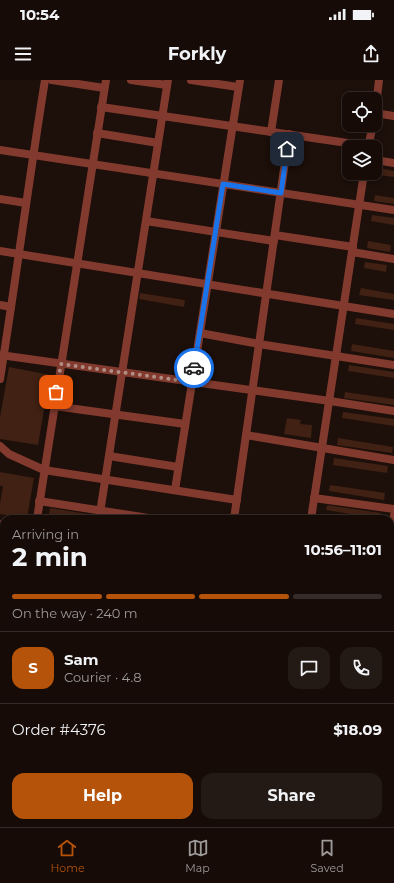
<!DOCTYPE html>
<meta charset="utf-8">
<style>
:root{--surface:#160b07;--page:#231915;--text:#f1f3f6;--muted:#9e9b9b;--line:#352b28;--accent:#b45309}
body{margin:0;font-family:Montserrat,sans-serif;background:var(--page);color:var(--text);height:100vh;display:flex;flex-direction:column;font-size:15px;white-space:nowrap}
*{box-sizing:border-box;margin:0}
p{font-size:13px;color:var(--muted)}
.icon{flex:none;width:22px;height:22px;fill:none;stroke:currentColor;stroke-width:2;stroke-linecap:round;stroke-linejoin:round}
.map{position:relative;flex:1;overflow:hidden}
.panel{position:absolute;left:0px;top:435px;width:394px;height:312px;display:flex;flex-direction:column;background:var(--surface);border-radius:12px 12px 0 0;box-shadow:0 2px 6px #0003,0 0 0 1px var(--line)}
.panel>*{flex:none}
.tools{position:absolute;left:342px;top:12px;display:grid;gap:8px}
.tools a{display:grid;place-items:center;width:40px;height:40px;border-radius:8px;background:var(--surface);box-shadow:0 2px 6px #0003,0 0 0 1px var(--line);font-size:20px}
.pin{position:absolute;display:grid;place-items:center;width:34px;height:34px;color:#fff;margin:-17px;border-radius:8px;box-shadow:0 2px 6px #0006}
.courier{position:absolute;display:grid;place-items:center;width:40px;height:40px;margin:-20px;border:3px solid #1a73e8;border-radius:50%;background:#fff;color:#222;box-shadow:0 1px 5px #0007}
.summary em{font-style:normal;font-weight:700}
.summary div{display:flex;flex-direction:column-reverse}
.summary{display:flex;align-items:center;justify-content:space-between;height:68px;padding:0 12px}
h1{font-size:26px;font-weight:700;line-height:30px}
.bar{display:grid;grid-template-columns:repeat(4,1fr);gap:6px 4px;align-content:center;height:48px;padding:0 12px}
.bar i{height:5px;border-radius:3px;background:var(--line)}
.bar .on{background:var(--accent)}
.bar p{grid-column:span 4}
.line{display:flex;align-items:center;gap:10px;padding:0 12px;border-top:1px solid var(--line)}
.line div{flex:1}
.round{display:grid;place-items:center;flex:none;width:42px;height:42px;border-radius:12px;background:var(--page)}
.primary-button{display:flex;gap:8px;margin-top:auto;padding:8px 12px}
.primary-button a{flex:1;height:46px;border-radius:12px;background:var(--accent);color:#fff;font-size:16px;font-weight:700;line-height:46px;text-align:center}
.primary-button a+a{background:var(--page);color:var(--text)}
.status{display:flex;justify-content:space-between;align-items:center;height:28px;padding:0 20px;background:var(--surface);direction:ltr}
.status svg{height:11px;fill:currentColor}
header{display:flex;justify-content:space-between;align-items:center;height:52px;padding:0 12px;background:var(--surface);font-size:18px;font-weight:700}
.tab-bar{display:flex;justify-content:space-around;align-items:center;height:56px;border-top:1px solid var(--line);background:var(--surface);font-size:11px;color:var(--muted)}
.tab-bar a{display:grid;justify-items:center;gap:2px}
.tab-bar .on{color:var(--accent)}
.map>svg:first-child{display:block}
</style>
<div class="status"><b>10:54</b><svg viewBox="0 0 49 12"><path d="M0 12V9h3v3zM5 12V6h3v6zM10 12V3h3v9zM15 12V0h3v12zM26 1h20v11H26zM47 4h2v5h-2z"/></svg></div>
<header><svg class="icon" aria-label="menu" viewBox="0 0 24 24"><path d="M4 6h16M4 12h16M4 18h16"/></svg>Forkly<svg class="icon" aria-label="share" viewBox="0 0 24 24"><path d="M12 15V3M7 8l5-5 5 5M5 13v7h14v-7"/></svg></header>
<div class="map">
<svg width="394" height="747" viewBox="0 0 394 747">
<rect width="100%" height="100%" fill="#1d0f09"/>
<g fill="#402113">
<path d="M379,88L394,91V97L378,95Z"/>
<path d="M375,115L394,118V124L374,121Z"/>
<path d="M372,135L394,138V145L371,141Z"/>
<path d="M368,161L391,165L390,172L367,168Z"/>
<path d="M365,182L387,185L386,192L364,188Z"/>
<path d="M361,208L394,214V220L359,215Z"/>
<path d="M140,213L185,220L184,227L139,219Z"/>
<path d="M356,238L394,244V250L355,244Z"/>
<path d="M352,264L394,271V278L351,271Z"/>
<path d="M349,285L394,292V298L348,291Z"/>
<path d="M9,287L50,295L38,365L0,359V337Z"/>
<path d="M345,312L394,319V325L344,318Z"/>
<path d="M343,332L394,339V346L342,338Z"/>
<path d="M287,338L301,340L300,344L312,345L311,358L284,354Z"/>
<path d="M338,358L393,367L392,373L337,365Z"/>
<path d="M334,378L388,386L387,393L333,385Z"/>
<path d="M0,392L34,398L27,438L0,434V424L3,406H0Z"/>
<path d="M330,405L385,413L384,420L329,411Z"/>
<path d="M327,425L381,433L380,439L326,430Z"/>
<path d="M50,428L94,435V439H48Z"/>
</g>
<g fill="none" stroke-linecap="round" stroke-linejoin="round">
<g stroke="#823a2f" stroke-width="8">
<path d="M52,0L104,8"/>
<path d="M131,0L167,5"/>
<path d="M191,0L238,7"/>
<path d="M101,27L368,66"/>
<path d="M375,33L394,36"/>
<path d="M271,52L279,0"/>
<path d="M97,53L158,63"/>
<path d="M0,70L394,130"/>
<path d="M375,80L394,83"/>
<path d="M0,119L26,123"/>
<path d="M146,141L274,161"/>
<path d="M275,155L353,167"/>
<path d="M0,171L394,234"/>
<path d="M352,172L394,179"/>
<path d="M0,225L11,227"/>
<path d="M200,253L259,264L394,285"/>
<path d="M0,275L330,321L394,331"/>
<path d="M0,299C16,199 29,99 45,0"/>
<path d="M54,326L185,344"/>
<path d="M246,355L394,380"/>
<path d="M0,366L9,374L44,390L237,420"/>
<path d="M109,376L178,387"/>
<path d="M175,410L240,0"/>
<path d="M314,418L394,429"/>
<path d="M39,421L155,439"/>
<path d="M37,439L106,0"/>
<path d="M99,439L168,0"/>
<path d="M234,439L289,54"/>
<path d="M390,462L394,435"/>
<path d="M390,476L394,477"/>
<path d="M0,482H4"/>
<path d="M0,498L4,499"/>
<path d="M390,524L394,525"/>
<path d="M0,538L4,539"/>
<path d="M0,569L4,570"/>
<path d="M390,570H394"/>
<path d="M0,600L4,590"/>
<path d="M0,655H4"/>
<path d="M390,662H394"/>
<path d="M279,747V743"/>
<path d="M369,747L370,743"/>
</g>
<g stroke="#823a2f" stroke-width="8">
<path d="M375,34L379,0"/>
<path d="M368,67L373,45"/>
<path d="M311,439L364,93"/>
<path d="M0,444L4,445"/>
<path d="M148,747L149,743"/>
</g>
</g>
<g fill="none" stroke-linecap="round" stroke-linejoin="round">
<path stroke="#b08e84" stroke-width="4" stroke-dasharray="0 7.2" d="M56,312L61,284L192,302L194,288"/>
<path stroke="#1a73e8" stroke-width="5" d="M194,288L223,104L281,113L287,69"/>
</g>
</svg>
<div class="tools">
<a><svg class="icon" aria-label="locate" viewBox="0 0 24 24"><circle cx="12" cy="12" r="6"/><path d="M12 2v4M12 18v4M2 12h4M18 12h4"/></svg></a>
<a><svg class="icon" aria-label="layers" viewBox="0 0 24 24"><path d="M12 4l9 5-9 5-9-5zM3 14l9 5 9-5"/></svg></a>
</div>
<div class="pin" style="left:56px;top:312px;background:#ea580c"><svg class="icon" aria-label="bag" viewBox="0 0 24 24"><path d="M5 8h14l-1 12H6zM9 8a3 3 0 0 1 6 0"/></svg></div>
<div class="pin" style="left:287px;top:69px;background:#1f2937"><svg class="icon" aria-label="home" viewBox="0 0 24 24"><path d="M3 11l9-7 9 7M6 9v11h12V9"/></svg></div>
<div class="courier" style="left:194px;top:288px"><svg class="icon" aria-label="car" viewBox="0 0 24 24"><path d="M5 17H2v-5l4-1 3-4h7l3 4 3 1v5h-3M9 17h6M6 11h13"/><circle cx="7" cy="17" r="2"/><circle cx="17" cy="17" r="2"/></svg></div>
<section class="panel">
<div class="summary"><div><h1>2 min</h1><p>Arriving in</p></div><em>10:56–11:01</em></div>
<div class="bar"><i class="on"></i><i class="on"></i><i class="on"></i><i></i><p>On the way · 240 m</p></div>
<div class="line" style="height:72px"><b class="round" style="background:var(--accent);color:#fff">S</b><div><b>Sam</b><p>Courier · 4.8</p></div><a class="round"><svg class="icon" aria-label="chat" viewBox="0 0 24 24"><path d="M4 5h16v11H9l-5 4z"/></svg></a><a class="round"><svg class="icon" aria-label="phone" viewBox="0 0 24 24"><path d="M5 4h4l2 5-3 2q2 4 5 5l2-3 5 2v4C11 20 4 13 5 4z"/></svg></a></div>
<div class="line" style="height:52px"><div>Order #4376</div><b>$18.09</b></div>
<div class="primary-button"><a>Help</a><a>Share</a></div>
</section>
</div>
<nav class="tab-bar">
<a class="on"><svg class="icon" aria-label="home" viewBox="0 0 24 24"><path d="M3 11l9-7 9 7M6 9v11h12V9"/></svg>Home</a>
<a><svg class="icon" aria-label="map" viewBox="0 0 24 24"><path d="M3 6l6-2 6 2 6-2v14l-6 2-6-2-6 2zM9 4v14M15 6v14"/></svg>Map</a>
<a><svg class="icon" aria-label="saved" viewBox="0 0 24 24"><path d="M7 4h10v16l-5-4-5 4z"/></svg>Saved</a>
</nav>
